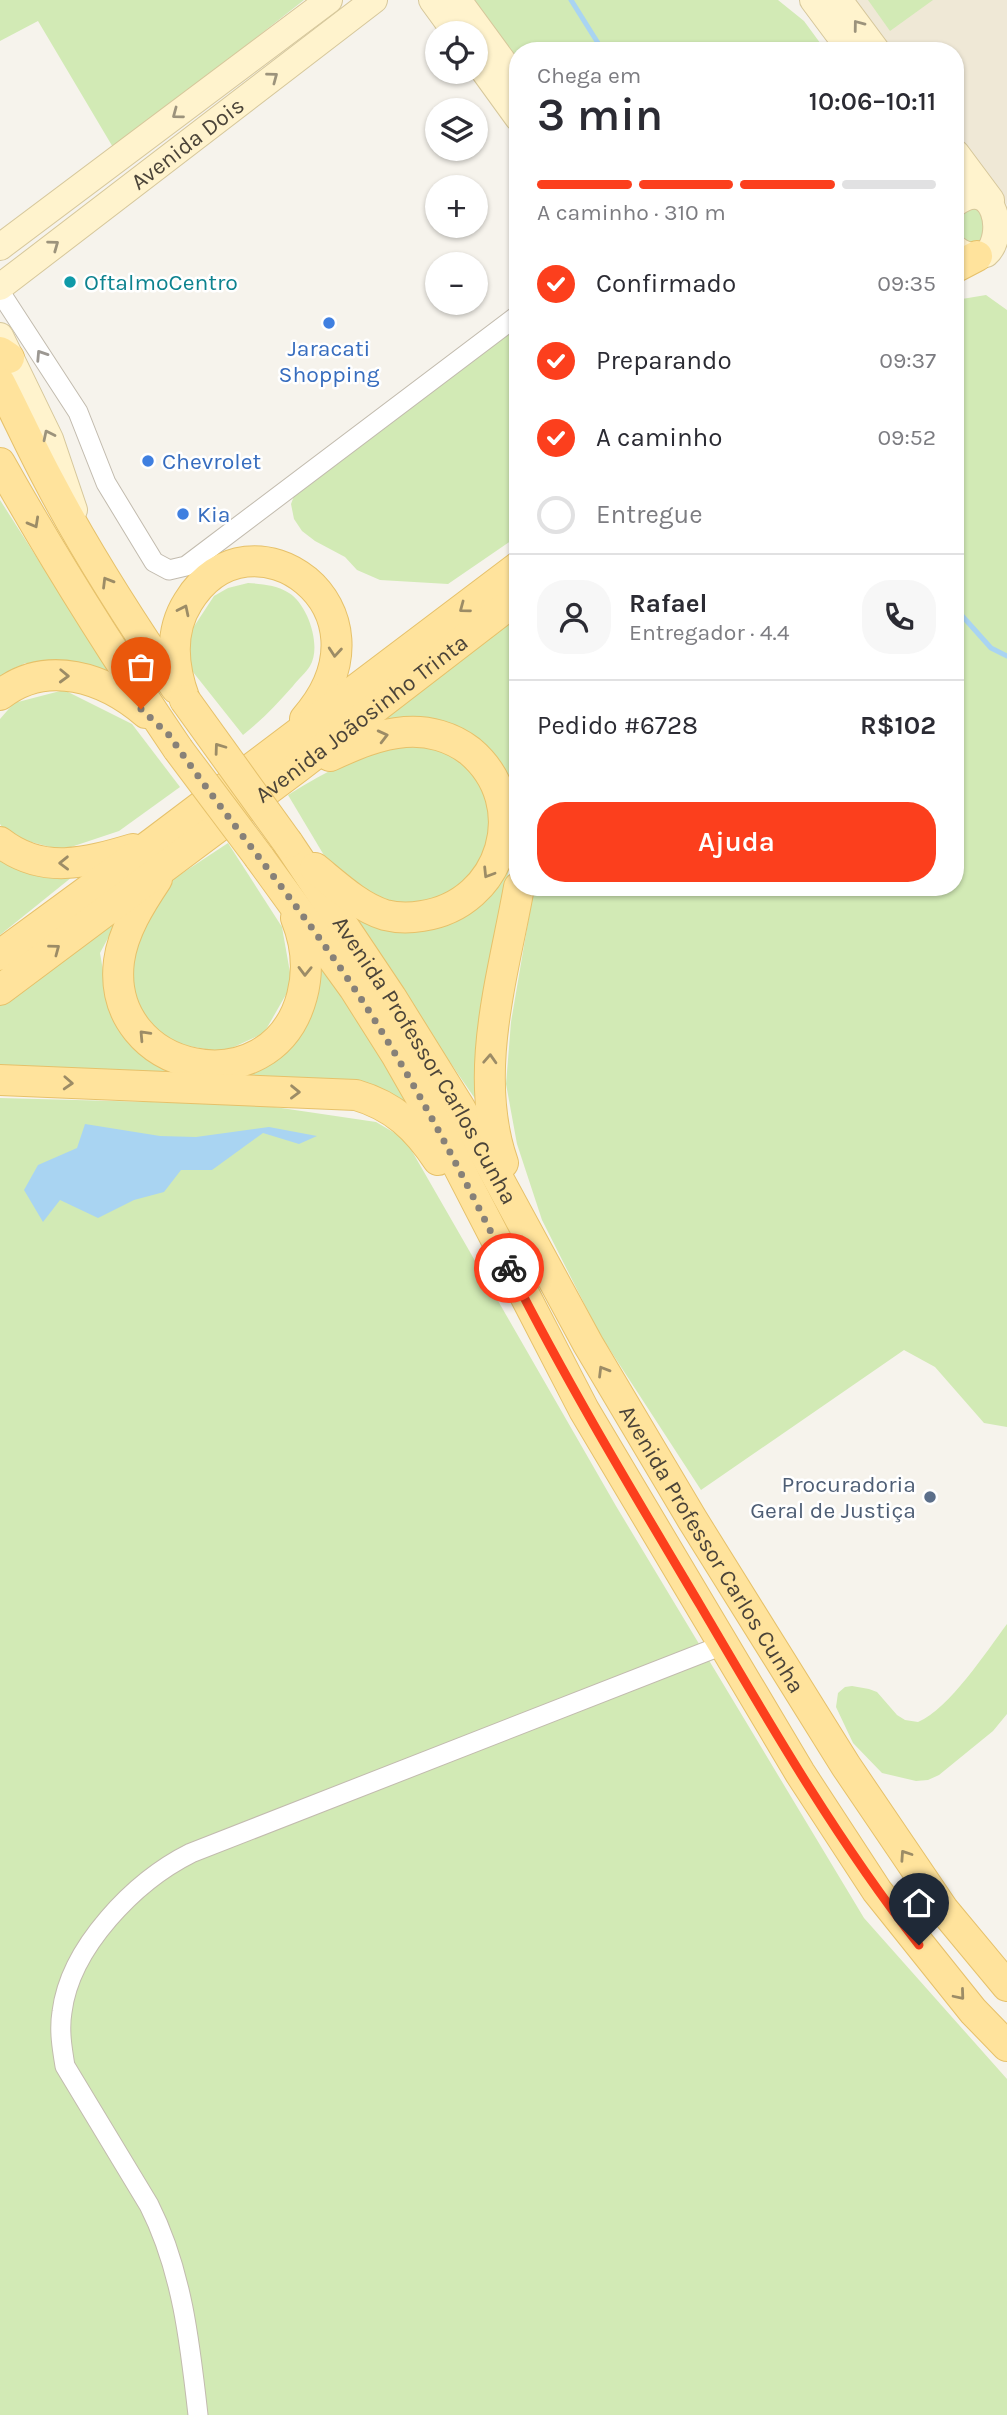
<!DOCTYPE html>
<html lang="pt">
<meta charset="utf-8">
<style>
:root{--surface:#fff;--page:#f7f7f7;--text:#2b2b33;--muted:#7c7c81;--line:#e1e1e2;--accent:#fc3f1d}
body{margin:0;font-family:Karla,sans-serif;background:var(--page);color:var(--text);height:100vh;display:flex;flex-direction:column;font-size:26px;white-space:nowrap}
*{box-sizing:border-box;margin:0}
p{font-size:23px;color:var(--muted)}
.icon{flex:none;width:38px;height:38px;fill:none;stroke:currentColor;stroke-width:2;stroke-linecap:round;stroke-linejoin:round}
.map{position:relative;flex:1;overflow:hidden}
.drawer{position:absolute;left:509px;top:42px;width:455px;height:854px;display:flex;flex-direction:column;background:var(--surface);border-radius:28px;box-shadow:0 2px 5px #0004}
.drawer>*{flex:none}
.controls{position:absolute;left:425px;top:21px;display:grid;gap:14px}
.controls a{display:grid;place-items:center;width:63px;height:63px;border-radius:50%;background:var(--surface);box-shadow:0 2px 5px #0004;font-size:35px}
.pin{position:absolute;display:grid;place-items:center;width:60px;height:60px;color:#fff;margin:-72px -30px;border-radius:50% 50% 50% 0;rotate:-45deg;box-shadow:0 0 7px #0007}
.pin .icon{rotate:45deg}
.courier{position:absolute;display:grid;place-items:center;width:70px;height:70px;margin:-35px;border:5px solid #fc3f1d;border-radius:50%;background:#fff;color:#222;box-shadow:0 2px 9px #0007}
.overview em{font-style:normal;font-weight:600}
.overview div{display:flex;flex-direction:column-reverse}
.overview{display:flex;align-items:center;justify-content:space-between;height:119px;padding:0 28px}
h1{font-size:46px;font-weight:600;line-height:52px}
.bar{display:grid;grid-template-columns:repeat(4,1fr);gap:10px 7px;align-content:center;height:84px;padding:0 28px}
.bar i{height:9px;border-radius:5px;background:var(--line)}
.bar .selected{background:var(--accent)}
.bar p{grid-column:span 4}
.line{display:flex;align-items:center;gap:18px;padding:0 28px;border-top:2px solid var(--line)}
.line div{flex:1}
.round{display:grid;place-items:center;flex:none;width:74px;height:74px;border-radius:28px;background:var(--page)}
ol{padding:0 28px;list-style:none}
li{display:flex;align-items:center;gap:21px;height:77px}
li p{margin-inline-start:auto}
li .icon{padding:7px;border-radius:50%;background:var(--accent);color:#fff;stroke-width:4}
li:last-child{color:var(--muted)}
li i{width:38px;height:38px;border:4px solid var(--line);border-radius:50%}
.primary-button{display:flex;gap:14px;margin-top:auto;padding:14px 28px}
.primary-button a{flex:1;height:80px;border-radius:28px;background:var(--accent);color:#fff;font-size:28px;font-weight:600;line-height:80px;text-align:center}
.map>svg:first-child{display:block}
</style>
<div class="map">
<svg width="1007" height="2415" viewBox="0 0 1007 2415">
<rect width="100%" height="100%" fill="#f6f3ec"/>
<path fill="#efe8d6" d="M852,0H1007V205L956,137V51H890Z"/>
<g fill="#d2eab5">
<path d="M0,0H304L114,149L38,21L0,41Z"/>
<path d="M474,0H778L804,21L826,51H518V61Z"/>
<path d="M868,0H933L890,31Z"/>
<path d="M973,208L984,214L985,244L956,243V215Z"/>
<path d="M986,295L1007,310V1427L984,1423L935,1367L904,1350L701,1490L599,1333L542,1220L517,1144L506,1084L511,1022L534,887H956V300Z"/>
<path d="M518,326V536L448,584L380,580L357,570L345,557L315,541L302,531L294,519L291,504L294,496Z"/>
<path d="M0,500L117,683L74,664L25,663L0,680Z"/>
<path d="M248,583C262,584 277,585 289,593C308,605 322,646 310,666C306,673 298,679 293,686C277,704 262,720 243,735L189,667L188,649L193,628L214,596L228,588Z"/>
<path d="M518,616V821L484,1001L478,1103L349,915L357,917L493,884L491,759L376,725Z"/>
<path d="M64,690L132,724L180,787L119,831L62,850L8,836L0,824V719L14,703Z"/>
<path d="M397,741L444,746L479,774L493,810L487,852L463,886L425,905L384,902L331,867L288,795C323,773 359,755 397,741Z"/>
<path d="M228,843L282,927L292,984L264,1033L223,1052L171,1043L136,1017L126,965L140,919L175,878Z"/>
<path d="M0,856L72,877L0,935Z"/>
<path d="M122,912L100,953L109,1006L134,1046L167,1065L259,1066L316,963L349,998L418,1107L0,1073V1002Z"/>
<path d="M0,1098L261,1105L376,1122L405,1139L616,1506L864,1918L1007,2079V2415H0Z"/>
<path d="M1007,1624V1714L993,1731L939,1775L928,1780L916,1781L882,1773L853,1743L836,1707L838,1693L845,1687L852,1686L869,1689L877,1692L897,1715L905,1720L918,1722C950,1708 986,1652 1007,1624Z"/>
</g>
<path fill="#a9d4f2" d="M85,1124L160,1136L196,1137L269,1127L317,1136L299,1144L263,1133L212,1170H181L164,1192L134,1200L98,1218L60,1200L43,1222L24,1190L38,1165L77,1148Z"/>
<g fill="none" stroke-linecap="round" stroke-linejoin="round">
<g stroke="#a9d4f2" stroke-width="5">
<path d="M571,0L603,51"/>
<path d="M956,609L991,648L1007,656"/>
</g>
<defs>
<g id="street">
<path d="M0,292L78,412L106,483L154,562L169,570L186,566L518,315"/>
<path d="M198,2415C190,2343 182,2270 149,2205L65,2066C62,2048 59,2030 62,2012C70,1947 135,1881 191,1853L723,1645"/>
</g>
<g id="secondary">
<path d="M432,0L456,33"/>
<path d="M458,0L518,82"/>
<path d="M813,0L851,51"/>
<path d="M839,0L877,51"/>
<path d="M476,60L518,118"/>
<path d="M956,153L991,200"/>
<path d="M956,203C995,175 1007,236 986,254C976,258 965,256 956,249"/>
<path d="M0,247L329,0"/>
<path id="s1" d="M0,287L374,0"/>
<path d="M0,336L50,439L74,510"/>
</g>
<g id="primary">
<path d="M956,267L977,256"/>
<path d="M0,352L9,358"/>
<path d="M0,383C17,416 32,450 50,483C87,554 131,622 176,688"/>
<path d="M0,463C55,561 115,656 178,749"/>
<path d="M0,695C47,658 105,678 146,713"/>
<path d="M185,700C173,668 169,632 188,602C250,500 402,608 305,719"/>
<path d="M0,842C42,875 86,863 133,849"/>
<path id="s2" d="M288,843L391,997L460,1108L588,1344L692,1519L846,1766L943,1909L1007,1986"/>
<path d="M259,857L354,988L397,1056L441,1133L584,1410L800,1773L877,1891L973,2011L1007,2046"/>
<path d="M315,868C336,885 359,907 385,915C397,918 410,918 422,916C503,904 533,804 470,751C452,737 428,730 405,732C379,734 354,745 330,756"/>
<path d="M157,879C141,903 123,931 119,961C105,1074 272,1109 302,996C309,970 306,943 296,918"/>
<path d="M0,955L154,842L518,567"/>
<path id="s3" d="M0,990L297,768L518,598"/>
<path d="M0,1080L356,1095C394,1106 417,1128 438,1160"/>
<path d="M503,1163C472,1074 503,977 519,887"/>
</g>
</defs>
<use href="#street" stroke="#c2bbae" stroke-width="21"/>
<use href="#secondary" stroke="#d6c79b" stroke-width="28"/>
<use href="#primary" stroke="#e6c16a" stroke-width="32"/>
<use href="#street" stroke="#fff" stroke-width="19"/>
<use href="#secondary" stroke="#fff3cd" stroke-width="26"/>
<use href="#primary" stroke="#ffe39c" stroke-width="30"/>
<defs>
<g id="primary-bridge">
<path d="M185,700L288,843"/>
<path d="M178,749L259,857"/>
</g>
</defs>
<use href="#primary-bridge" stroke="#e6c16a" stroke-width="32" stroke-linecap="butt"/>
<use href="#primary-bridge" stroke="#ffe39c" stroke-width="30"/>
</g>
<defs><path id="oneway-chevron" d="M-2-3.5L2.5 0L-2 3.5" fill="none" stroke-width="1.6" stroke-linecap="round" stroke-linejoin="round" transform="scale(1.75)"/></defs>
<g stroke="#9c937c">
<use href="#oneway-chevron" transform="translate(858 25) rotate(-127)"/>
<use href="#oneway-chevron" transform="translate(273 77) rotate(-37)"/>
<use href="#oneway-chevron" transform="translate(177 114) rotate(143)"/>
<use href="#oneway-chevron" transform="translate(54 245) rotate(-36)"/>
<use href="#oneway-chevron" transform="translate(48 435) rotate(-116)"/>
</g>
<use stroke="#9c9892" href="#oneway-chevron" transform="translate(41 355) rotate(-123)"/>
<g stroke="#9c8c66">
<use href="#oneway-chevron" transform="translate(34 523) rotate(61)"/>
<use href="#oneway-chevron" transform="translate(107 582) rotate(-121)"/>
<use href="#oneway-chevron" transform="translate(464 608) rotate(143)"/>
<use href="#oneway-chevron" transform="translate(184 610) rotate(-64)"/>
<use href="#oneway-chevron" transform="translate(335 652) rotate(95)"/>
<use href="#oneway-chevron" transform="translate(64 676) rotate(2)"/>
<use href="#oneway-chevron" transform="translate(383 736) rotate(-14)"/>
<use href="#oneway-chevron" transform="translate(219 748) rotate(-126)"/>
<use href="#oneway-chevron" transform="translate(64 863) rotate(179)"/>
<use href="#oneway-chevron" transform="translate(488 873) rotate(122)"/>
<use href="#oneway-chevron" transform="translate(55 949) rotate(-37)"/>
<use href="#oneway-chevron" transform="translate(305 971) rotate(91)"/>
<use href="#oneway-chevron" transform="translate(144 1035) rotate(-133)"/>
<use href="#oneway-chevron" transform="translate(490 1059) rotate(-87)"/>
<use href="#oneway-chevron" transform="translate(68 1083) rotate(3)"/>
<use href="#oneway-chevron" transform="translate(295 1092) rotate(1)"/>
<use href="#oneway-chevron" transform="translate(603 1371) rotate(-121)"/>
<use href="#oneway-chevron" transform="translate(905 1855) rotate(-124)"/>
<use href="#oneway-chevron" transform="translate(960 1995) rotate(50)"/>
</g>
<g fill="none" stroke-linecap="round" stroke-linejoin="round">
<path stroke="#878178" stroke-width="7" stroke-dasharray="0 12.6" d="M141,709L169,735C228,821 296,901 354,988C413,1077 461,1172 509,1268"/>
<path stroke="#fc3f1d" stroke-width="9" d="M509,1268C567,1383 634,1494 700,1605C768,1721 836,1839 919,1945"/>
</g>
<circle fill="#0f9aa8" stroke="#fff" stroke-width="2.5" cx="70" cy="282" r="7"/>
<g fill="#3f7fe0" stroke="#fff" stroke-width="2.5">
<circle cx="329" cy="323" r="7"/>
<circle cx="148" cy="461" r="7"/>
<circle cx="183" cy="514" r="7"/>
</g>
<circle fill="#5c6f8a" stroke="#fff" stroke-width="2.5" cx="930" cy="1497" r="7"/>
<g text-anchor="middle" stroke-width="5" stroke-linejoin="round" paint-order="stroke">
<g font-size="23" fill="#4b4439" stroke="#fff">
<text dy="8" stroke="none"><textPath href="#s1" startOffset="236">Avenida Dois</textPath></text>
<text dy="8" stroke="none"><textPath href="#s3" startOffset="452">Avenida Joãosinho Trinta</textPath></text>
<text dy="8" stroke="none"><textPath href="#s2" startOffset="257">Avenida Professor Carlos Cunha</textPath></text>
<text dy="8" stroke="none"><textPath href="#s2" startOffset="824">Avenida Professor Carlos Cunha</textPath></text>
</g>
<g font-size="23" fill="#0d838f" stroke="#fff" text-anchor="start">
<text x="84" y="290">OftalmoCentro</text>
</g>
<g font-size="23" fill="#366cbe" stroke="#fff" text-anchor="start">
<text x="329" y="356" text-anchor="middle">Jaracati<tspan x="329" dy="26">Shopping</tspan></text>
<text x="162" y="469">Chevrolet</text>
<text x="197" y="522">Kia</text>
</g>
<g font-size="23" fill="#4e5e75" stroke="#fff" text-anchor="end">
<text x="916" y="1492">Procuradoria<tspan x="916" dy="26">Geral de Justiça</tspan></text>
</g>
</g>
</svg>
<div class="controls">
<a><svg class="icon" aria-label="locate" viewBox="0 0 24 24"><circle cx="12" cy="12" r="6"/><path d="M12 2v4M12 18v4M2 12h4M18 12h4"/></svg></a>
<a><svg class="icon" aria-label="layers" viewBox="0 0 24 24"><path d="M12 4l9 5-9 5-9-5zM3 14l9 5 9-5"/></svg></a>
<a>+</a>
<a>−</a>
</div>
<div class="pin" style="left:141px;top:709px;background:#ea580c"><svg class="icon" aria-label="bag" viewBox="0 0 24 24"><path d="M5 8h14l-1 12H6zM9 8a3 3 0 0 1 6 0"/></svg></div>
<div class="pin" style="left:919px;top:1945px;background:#1f2937"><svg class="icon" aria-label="home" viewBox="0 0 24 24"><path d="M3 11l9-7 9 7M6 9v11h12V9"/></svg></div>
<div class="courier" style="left:509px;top:1268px"><svg class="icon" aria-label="bike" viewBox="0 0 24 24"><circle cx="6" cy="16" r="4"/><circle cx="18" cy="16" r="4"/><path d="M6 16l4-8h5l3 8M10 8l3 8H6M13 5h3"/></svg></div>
<section class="drawer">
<div class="overview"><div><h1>3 min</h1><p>Chega em</p></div><em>10:06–10:11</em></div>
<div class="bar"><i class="selected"></i><i class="selected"></i><i class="selected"></i><i></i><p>A caminho · 310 m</p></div>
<ol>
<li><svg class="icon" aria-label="check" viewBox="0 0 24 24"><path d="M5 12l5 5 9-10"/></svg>Confirmado<p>09:35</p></li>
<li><svg class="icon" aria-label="check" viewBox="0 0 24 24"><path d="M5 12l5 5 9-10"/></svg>Preparando<p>09:37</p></li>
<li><svg class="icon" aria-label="check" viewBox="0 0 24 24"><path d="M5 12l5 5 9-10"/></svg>A caminho<p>09:52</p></li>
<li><i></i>Entregue</li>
</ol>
<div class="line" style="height:126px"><a class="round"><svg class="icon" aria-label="person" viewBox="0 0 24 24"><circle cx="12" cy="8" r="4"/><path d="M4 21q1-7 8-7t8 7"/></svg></a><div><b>Rafael</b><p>Entregador · 4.4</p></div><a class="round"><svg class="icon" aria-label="phone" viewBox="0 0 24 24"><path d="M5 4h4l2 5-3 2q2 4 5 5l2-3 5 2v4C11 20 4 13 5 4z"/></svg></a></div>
<div class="line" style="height:91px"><div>Pedido #6728</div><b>R$102</b></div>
<div class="primary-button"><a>Ajuda</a></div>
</section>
</div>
